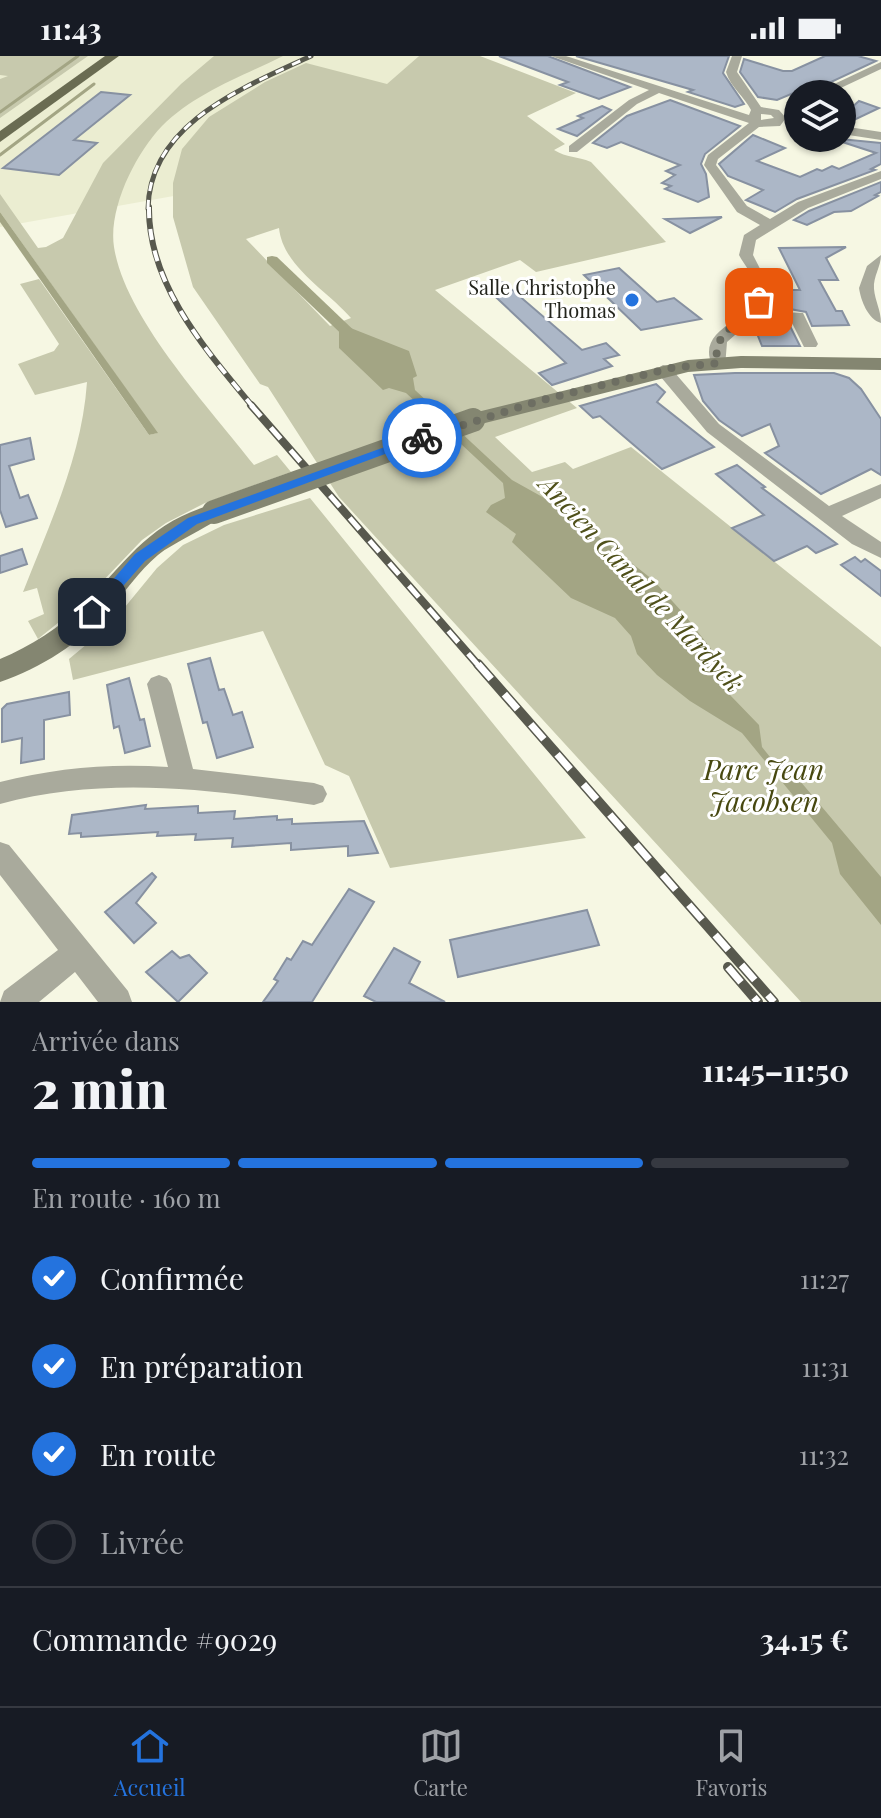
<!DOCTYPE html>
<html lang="fr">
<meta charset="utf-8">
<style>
:root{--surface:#171b24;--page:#242831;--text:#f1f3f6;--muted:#9ea1a6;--line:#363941;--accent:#2473de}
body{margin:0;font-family:"Playfair Display",serif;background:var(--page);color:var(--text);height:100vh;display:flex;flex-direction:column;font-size:30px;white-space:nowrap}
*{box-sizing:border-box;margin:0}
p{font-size:26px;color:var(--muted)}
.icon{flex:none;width:44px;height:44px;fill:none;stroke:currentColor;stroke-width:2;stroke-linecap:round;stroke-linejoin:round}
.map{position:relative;height:946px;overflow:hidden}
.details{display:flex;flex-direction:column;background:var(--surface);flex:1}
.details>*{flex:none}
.controls{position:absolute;left:784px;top:24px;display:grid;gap:16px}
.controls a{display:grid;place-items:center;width:72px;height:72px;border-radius:50%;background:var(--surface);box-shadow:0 2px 6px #0004;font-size:40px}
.pin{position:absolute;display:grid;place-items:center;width:68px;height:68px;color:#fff;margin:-34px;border-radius:16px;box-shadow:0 4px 12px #0006}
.courier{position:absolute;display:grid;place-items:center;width:80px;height:80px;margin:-40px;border:6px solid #2473de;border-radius:50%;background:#fff;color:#222;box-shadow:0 2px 10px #0007}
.head em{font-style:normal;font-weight:800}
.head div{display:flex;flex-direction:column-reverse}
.head{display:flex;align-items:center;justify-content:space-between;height:136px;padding:0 32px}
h1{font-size:52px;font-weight:800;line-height:60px}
.bar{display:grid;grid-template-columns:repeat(4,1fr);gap:12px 8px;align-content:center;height:96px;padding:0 32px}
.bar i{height:10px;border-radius:6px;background:var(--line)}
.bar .current{background:var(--accent)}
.bar p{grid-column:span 4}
.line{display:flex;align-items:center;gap:20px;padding:0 32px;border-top:2px solid var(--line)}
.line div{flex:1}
ol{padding:0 32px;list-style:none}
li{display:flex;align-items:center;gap:24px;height:88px}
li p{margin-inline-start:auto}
li .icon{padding:8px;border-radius:50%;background:var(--accent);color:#fff;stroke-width:4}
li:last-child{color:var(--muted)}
li i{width:44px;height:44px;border:4px solid var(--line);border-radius:50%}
.status{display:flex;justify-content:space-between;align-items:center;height:56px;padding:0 40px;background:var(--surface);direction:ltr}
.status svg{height:22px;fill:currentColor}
.menu{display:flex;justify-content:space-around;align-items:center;height:112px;border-top:2px solid var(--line);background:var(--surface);font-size:22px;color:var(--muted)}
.menu a{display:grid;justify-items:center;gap:4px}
.menu .current{color:var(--accent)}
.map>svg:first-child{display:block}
</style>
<div class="status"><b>11:43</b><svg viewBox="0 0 49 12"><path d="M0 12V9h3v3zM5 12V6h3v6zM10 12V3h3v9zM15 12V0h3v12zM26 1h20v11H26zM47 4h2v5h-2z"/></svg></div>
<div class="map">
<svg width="881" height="946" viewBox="0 0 881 946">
<rect width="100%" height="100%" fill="#f6f7e3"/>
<path fill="#ebedd1" d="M0,0H419L295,111L196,136L0,171Z"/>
<g fill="#c7c9ad" fill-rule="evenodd">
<path d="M0,0H88L0,62V23L8,20L0,19Z"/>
<path d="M214,0H283C243,20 195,37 162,70C136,97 108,152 114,191C125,262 209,351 254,409L277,399L291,416L205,447L166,467L142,484L79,550L38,583L28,565L44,558L37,532L23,536C50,467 82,400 87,326L35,339L18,308L54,295L59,288L20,228L39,223L149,379L157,377L0,156V138L38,192L46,191L63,182L103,107L181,28Z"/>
<path d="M419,0H480L576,37L527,60L565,88L554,94C567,102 577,100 591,106L666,186L536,216L520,204L435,234L577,352L495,381L532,416L565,406L573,413L631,391L881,591V946H801L339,441L268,331L260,328L193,231L173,161V127L182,93L209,61L265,26L306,7L387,28ZM279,172C283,211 328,235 351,262L330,270L246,183Z"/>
<path d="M310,442L586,782L390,812L349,720L325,709L263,575L73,624L69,603L111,568L157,512L183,489L224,469Z"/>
</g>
<g fill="#a3a584">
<path d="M0,156L158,377L149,379L0,166Z"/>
<path d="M343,269L409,295L417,320L413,322L415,334L512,424L564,453L653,524L684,558L740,630L730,639L759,669L762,691L774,706L785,709L795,719L881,821V869L840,818L832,787L742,677L690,645L657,619L637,598L631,580L615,562L571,542L512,486L516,478L486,456L491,449L505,442L503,427L406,337L389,332L383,334L339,292V271Z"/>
</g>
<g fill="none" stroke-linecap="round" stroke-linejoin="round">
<g stroke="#a3a584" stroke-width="3">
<path d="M0,56L78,0"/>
<path d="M0,99L94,28"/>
</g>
<path fill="#a3a584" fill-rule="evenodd" d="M272,200L277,201L364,284V290H354L267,207V201Z"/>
</g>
<g fill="#acb7c7" stroke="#8791a1" stroke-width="2">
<path d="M499,0H548L630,31L599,43L560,29L568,26Z"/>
<path d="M576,0H729L723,17L744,48L735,51L688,36L693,34Z"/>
<path d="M825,0H858L876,5L829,27L822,25L777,44L758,41L740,16L744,3L783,15H792Z"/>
<path d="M101,36L130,39L74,84L97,87L59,119L3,112Z"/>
<path d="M670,44L740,70L705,98L701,108L706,118L709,141L698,146L665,133L671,130L662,127L675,119L666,115L680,109L621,86L607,92L593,87L627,60Z"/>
<path d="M859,45L879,52L854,64L842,60Z"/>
<path d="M602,50L611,54L577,80L558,73L583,62L578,60Z"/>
<path d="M753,79L785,92L757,105L800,121L817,113L822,115L832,110L839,113L876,97L830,82L881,87V108L871,113L875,114L797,143L775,156L746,144L763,134L728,120L719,108Z"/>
<path d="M881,126V136L875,139L878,140L851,155L834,156L807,169L794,164L809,155Z"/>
<path d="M722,161L690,177L665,163Z"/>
<path d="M846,191L826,202L838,224H819L836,255H842L849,269L812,270L806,256L790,253L784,240H791L788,234H800L779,192Z"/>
<path d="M619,212L657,246L674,242L701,263L641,274L584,219Z"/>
<path d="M503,226L582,294L606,287L619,299L604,303L612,310L552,329L539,317L566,307L485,231Z"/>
<path d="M769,268H789L800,290H762L756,275H772Z"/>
<path d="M735,317H834L849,322L861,333L881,363V419L871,413L821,438L765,397L779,390L770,368L742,380L719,364L703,345L694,319Z"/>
<path d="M656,328L665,336L657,346L714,391L662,413L600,360L593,362L580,350Z"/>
<path d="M30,382L34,403L9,410L20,442L28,439L37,462L6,471L0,454V389Z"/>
<path d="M737,409L765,431L762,432L837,488L816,497L807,490L774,505L732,472L764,459L716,418Z"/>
<path d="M22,493L27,508L0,517V500Z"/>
<path d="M855,501L861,506L865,503L881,515V540L841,509Z"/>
<path d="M210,602L219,634L224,633L233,659L242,656L253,691L217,702L207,666L203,667L188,608Z"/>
<path d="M129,622L140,664L144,663L150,690L125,697L119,670L114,672L107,629Z"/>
<path d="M69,636L70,659L44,664V703L21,707L22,682L2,686V653L7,648Z"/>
<path d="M146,749L145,753L198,750V757L235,755L234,763L277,760V764L292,763V768L364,765L378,797L348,800V790L291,794V787L232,791L233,782L195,784L196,778L157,780L158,776L81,781V777L69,778L72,759Z"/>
<path d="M152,817L156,821L136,847L156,867L134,887L105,856Z"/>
<path d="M349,833L374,846L312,946H263L278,925L274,923L287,902L291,904L303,885L312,889Z"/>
<path d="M587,854L599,889L458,921L450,884Z"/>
<path d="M394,892L420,906L409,927L445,946H376L364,940Z"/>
<path d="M172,895L180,902L189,899L207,917L178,946L146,916Z"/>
</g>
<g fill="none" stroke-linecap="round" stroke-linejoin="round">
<g fill="#a9aa9c" fill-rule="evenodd">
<path d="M551,0H566L749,59L751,54C744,40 731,32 726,16L732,0H742L737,16L761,51L779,54L786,62L780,70L759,71L718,103L716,109L747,150L770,163L798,146L881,115V123L808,152L756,184L753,199L771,234L760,255L803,257L818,288L816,291H804L791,265H751L727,286L725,311H713C693,271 754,267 755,234C756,221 744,209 739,199L744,179L760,169L737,156L704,109L708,99L749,67L659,37L637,48L577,96H569V90L629,44L649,34ZM761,58L771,59L774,62L761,64Z"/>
<path d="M881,6V13L828,38H813Z"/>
<path d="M842,70L881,76V84L842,78Z"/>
<path d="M881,199C881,211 873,220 874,233C875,245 881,254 881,267C868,263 861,245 859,232L867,210Z"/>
<path d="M663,309L669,310L719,368L829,450L881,428V442L842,460L881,486V502L852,488L707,376L655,314Z"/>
<path d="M159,619L167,622L171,628L193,713L314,727L323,730L327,738L323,746L314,749C209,733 104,720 0,748V726C55,712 110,707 168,711L147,628L151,622Z"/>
<path d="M0,786L9,789L128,935L132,946H98L75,916L39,946H0L4,935L58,894L0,819Z"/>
</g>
<g fill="#848671" fill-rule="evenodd">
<path d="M741,300L881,302V314L741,312L688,316L473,370L462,364L465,359L688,304Z"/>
<path d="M214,448L222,450L226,456C220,466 172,487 158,499C139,515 125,536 108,555C80,587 41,612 0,626V603C31,590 59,572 83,549C128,505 147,467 214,448Z"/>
</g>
<path fill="#6a6c52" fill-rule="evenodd" d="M105,0H119L0,86V75Z"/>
<defs>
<path id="rail-far3" d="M148,153C149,67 245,31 311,0"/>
<path id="rail-far2" d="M149,151C148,229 206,294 253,351"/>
<path id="rail-far1" d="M251,349L479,610"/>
<g id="rail">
<path d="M478,608L774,946"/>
<path d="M728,911L758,946"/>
</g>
</defs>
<use href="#rail-far3" stroke="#58594e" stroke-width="5"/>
<use href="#rail-far2" stroke="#58594e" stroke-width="6"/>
<use href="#rail-far1" stroke="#58594e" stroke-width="8"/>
<use href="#rail" stroke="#58594e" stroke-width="10"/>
<use href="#rail-far3" stroke="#fff" stroke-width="3" stroke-dasharray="9" stroke-linecap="butt"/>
<use href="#rail-far2" stroke="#fff" stroke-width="4" stroke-dasharray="11" stroke-linecap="butt"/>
<use href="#rail-far1" stroke="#fff" stroke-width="5" stroke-dasharray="15" stroke-linecap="butt"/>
<use href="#rail" stroke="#fff" stroke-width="7" stroke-dasharray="20" stroke-linecap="butt"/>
<path stroke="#848671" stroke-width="24" d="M214,456L473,364"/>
</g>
<path fill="#2473de" d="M418,379L428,382L197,468L145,505L97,560H87L85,556L135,498L188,462Z"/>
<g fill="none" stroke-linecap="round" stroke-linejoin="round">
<path stroke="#6d6e62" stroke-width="8" stroke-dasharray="0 14.4" d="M422,382L539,345L671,312L719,307C707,280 744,264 759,246"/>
</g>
<circle fill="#2473de" stroke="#fff" stroke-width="3" cx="632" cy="244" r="8"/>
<g text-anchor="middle" stroke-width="6" stroke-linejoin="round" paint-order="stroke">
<g font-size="20" fill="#23241c" stroke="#fff" text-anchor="end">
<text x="616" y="239">Salle Christophe<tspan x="616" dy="23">Thomas</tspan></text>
</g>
<g font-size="26" font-style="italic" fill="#4f501a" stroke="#fff">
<text transform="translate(641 528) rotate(47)" y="9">Ancien Canal de Mardyck</text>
</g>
<g font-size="28" font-style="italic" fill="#474810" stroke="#fff">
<text x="764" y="724">Parc Jean<tspan x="764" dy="32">Jacobsen</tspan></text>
</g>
</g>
</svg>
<div class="controls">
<a><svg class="icon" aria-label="layers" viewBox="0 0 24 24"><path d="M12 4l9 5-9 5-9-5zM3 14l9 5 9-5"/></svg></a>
</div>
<div class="pin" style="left:759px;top:246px;background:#ea580c"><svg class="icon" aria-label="bag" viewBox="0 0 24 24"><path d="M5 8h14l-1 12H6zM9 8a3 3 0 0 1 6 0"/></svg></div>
<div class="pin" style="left:92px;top:556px;background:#1f2937"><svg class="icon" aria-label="home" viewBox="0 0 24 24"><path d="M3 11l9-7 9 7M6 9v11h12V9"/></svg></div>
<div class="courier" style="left:422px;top:382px"><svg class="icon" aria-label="bike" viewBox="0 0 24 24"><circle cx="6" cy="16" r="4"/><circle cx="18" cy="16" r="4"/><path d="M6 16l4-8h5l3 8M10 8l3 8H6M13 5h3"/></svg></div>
</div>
<section class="details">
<div class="head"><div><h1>2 min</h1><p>Arrivée dans</p></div><em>11:45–11:50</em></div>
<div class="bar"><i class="current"></i><i class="current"></i><i class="current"></i><i></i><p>En route · 160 m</p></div>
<ol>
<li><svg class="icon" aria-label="check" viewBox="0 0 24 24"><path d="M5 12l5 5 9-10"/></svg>Confirmée<p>11:27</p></li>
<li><svg class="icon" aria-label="check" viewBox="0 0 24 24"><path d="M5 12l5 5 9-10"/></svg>En préparation<p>11:31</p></li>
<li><svg class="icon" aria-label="check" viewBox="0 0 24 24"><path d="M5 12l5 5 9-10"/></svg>En route<p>11:32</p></li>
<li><i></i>Livrée</li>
</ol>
<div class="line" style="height:104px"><div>Commande #9029</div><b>34.15 €</b></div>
</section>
<nav class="menu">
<a class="current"><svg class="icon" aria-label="home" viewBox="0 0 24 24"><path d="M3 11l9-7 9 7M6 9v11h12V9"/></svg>Accueil</a>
<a><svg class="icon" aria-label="map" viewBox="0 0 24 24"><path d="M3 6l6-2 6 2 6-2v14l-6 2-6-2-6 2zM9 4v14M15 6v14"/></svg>Carte</a>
<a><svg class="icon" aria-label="saved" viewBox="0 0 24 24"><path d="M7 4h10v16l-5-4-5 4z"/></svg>Favoris</a>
</nav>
